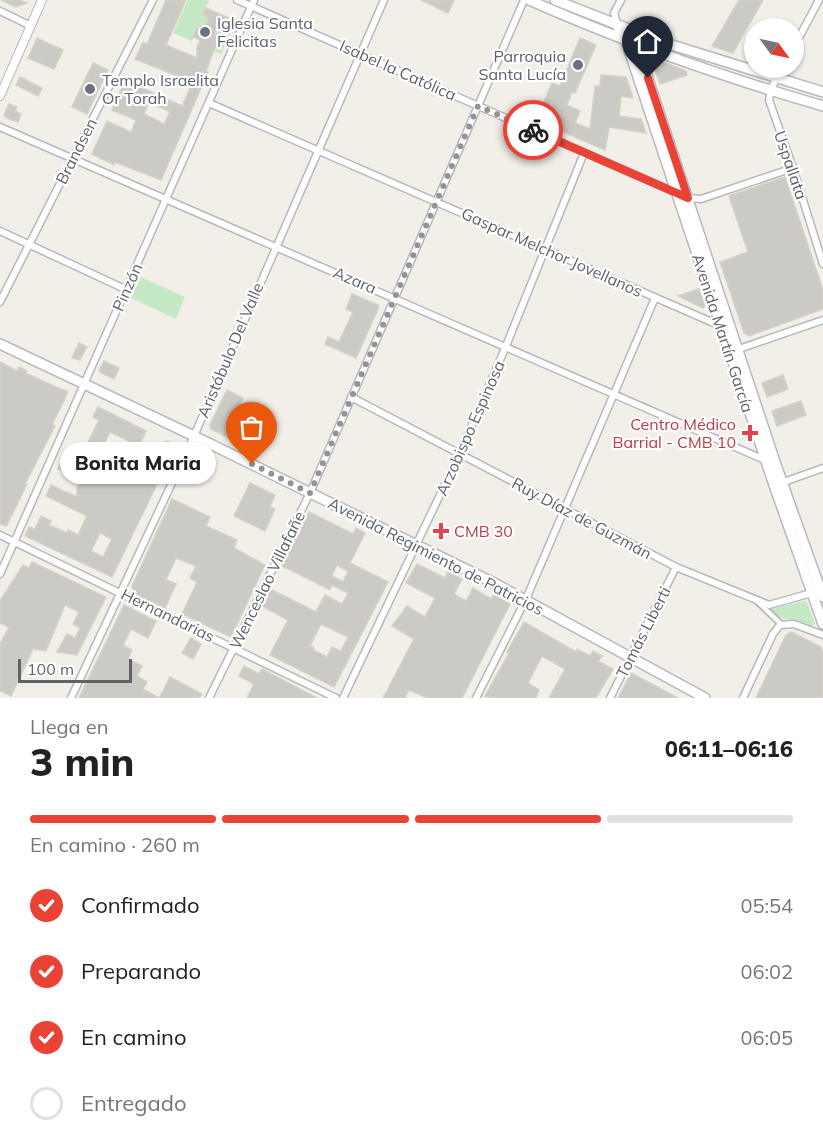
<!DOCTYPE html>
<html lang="es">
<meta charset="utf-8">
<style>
:root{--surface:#fff;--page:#f6f6f6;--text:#222;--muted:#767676;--line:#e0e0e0;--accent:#ea4335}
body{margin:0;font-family:Mulish,sans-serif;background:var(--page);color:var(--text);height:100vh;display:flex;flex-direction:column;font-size:22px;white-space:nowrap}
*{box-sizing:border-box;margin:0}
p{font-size:20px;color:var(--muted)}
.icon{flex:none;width:33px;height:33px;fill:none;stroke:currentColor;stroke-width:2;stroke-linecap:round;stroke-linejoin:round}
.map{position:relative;height:698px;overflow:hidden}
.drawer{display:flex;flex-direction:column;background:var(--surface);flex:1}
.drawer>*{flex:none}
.needle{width:39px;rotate:123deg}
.fabs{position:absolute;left:744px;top:18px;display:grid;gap:12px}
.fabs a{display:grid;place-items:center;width:60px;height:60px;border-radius:50%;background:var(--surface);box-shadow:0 2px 4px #0004;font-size:30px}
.scale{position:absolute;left:18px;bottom:15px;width:114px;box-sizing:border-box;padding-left:6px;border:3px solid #5f6368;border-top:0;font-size:16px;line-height:21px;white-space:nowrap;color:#5f6368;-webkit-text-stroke:4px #fff;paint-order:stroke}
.pin{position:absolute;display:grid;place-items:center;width:51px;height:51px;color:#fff;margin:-62px -26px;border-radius:50% 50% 50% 0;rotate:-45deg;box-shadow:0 0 6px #0007}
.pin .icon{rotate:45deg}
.courier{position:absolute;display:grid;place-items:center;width:60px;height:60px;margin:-30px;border:4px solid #ea4335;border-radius:50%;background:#fff;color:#222;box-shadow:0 2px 8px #0007}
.bubble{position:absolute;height:42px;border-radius:21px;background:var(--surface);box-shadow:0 2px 4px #0004;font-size:20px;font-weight:800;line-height:42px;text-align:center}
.overview em{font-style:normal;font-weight:800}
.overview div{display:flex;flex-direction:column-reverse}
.overview{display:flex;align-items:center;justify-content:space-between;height:102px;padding:0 30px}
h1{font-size:39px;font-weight:800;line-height:45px}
.bar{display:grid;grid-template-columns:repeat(4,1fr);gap:9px 6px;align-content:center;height:72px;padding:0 30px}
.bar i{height:8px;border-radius:4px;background:var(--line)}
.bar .selected{background:var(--accent)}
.bar p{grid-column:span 4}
ol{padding:0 30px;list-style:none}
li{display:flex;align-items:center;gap:18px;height:66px}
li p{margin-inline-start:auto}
li .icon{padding:6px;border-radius:50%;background:var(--accent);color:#fff;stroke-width:4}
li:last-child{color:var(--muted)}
li i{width:33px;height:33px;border:3px solid var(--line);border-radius:50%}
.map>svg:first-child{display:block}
</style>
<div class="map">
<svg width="823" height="698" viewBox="0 0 823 698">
<rect width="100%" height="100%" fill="#f1efe8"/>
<g fill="#c5e8c5">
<path d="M188,0H209L203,14L209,17L203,30L197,28L192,41L173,33Z"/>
<path d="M219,21L233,27L221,54L207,48L219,37L214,35Z"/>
<path d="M141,277L185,297L176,319L131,298Z"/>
<path d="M805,601L807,602L815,624L811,627C797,621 784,620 771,613L770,609Z"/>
</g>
<g fill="#cccac5" stroke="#d6d1c6" stroke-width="1.5" fill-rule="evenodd">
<path d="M1,0H20L27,3L16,7Z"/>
<path d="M166,0H186L166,45L197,58V48L200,40L193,37L197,28L204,30L209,17L203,14L206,8L229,18L226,24L219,21L214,35L219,37L206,71L208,72L161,180L115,162L114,165L92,154L107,121L131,132L136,120L112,110L125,80L182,106L193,82L135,59L143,42L147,44ZM149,102L170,112L164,124L144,114Z"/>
<path d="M421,0H454L448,13Z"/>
<path d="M739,0H763L733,53L712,46Z"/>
<path d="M37,38L63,50L54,69L28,58Z"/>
<path d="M580,38L596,45L575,93L572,92L567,105L580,111L575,123L590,129L595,86H600L601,75L626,77L633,98L621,96L619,116L641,119L646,133L609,127L605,150L536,120L552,83L560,86Z"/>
<path d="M661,61L686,71L687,75L660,84L653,64Z"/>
<path d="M93,63L108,70L87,114L72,107Z"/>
<path d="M20,77L42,88L38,96L16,85Z"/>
<path d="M9,104L17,107L15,111L21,114L18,122L7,118L4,115Z"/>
<path d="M785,177L823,290V309L749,336L744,333L720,262L748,252L729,196Z"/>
<path d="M699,289L705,305L703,308L678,296Z"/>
<path d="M352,294L378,305L379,307L356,358L325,344L328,337L339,342L353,312L346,309Z"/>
<path d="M79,343L87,347L80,360L72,358Z"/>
<path d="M104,361L119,368L114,379L101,373L99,371Z"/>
<path d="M0,362L17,371L19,367L27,371L25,373L68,392L52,425L55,426L25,484H27L7,525L5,526L0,524Z"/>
<path d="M783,375L788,389L767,397L762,383Z"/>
<path d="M227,390L243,398L234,417L239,420L229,438L211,429L210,425Z"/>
<path d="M801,401L806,415L777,426L772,411Z"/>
<path d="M98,407L146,431L132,461L147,468L150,461L155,464L166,441L176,445L112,577L25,536L29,527L35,529L41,516L51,521L49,525L67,533L68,530L78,535L87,516L46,496L51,485L77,497V487L84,481L58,469L63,458L77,465L99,420L93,417ZM110,432L131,442L117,472L108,467L104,476L91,470ZM100,533L112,539L103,557L91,551Z"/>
<path d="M250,483L275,495L270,507L275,509L265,531L234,516Z"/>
<path d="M172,499L210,517L206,526L237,540L234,548L265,565L231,637L182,614L197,582L190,578L196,566L176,558L166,580L176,584L165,608L134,594L132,586Z"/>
<path d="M309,512L353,534L356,528L365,533L350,563L388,582L334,687L270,655L288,620L262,606L270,589L316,612L325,595L342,604L348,593L332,585L330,590L282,566ZM337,565L348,571L343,582L332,576ZM321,624L348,637L341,651L332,647L327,657L313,650L314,648L310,646Z"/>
<path d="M32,562L106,597L77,655L57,652L67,634L75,638L80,628L73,624L79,612L65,605L46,651L33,649L11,696L0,691V644L9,627L0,623V601L23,565L29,568Z"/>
<path d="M417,564L445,578L448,572L462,579L454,594L466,601L473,588L491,599L494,594L510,604L462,698H428L409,690L405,698H383L414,639L392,626L407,606L425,617L435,598L406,583Z"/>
<path d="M124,605L156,621L148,638L131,629L123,645L132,650L128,659L142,666L137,676L147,682L143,689L159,698L170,677L202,694L199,698H79Z"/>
<path d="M524,622L576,652L577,649L590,656L593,651L602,656L598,661L613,669L596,698H549L565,669L542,656L528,683L539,690L536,698H490L485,696L509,653L507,652Z"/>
<path d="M791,632L821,647L823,654V698H756L786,635Z"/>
<path d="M191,638L201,644L193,659L182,653Z"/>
<path d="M244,666L259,674L262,669L317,698H247L254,684L239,676Z"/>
<path d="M631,673L661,689L678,698H618Z"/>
</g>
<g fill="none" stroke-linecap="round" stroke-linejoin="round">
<defs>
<path id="pedestrian" d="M757,601L781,624"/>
<g id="minor">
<path d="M237,0L688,198L701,199L793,168"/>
<path d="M0,11L31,26"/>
<path d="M618,26L614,13L621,0"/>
<path d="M794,47L819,0"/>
<path d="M782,68L771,89L769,100L793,168L823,264"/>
<path d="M209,103L723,327"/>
<path d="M0,127L767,461"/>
<path d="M0,231L125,289"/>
<path d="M0,302L153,0"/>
<path d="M736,350L823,320"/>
<path d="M351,397L676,567L769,605L815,592"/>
<path d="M781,483L823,468"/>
<path d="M0,535L336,698"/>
<path d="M0,574L254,0"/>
<path d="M71,698L194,436L384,0"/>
<path d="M209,698L310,493L524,0"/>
<path d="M343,698L460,453L506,346L584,153"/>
<path d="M476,698L526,599L655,298"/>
<path d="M610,698L676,567"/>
<path d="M743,698L773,634L780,625L794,624L823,635"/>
</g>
<path id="tertiary" d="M0,96L42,0"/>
<g id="secondary">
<path d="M529,0C624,42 723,77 823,106"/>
<path d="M555,0L659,41L823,92"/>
<path d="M618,27L626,41L774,485L823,624"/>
<path d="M628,43L641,58L776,465L823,597"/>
<path d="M0,344L194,436L496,584L705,698"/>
</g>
</defs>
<use href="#pedestrian" stroke="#b5b8bc" stroke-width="8"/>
<use href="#minor" stroke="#b5b8bc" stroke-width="9"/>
<use href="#tertiary" stroke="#b5b8bc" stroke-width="10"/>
<use href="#secondary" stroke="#b6babf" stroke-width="12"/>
<use href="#pedestrian" stroke="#fff" stroke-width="4.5"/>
<use href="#minor" stroke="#fff" stroke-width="6"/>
<use href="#tertiary" stroke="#fff" stroke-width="8"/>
<use href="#secondary" stroke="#fff" stroke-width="9"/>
</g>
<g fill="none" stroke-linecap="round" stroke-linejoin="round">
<path stroke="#929495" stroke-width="6" stroke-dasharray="0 10.8" d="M252,464L310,493L478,106L533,130"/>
<path stroke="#ea4335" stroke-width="8" d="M533,130L688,198L648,78"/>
</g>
<g fill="#6b7280" stroke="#fff" stroke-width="2">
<circle cx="205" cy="32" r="6"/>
<circle cx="578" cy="65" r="6"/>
<circle cx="90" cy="89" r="6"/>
</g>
<g fill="#e0444e" stroke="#fff" stroke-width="2">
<path d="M747 424h6v6h6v6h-6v6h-6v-6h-6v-6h6z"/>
<path d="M438 522h6v6h6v6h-6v6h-6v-6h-6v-6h6z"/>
</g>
<g text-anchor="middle" stroke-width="4.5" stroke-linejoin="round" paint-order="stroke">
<g font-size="16" fill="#5b616d" stroke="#fff" text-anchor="start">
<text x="217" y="29">Iglesia Santa<tspan x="217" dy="18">Felicitas</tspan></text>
<text x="566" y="62" text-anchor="end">Parroquia<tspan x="566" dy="18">Santa Lucía</tspan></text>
<text x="102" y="86">Templo Israelita<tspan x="102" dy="18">Or Torah</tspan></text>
</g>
<g font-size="16" fill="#5f6368" stroke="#fff">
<text transform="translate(398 70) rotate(24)" y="6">Isabel la Católica</text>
<text transform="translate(76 151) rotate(-63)" y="6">Brandsen</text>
<text transform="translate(791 165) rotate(71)" y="6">Uspallata</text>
<text transform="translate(552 252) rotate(24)" y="6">Gaspar Melchor Jovellanos</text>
<text transform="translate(355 280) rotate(23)" y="6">Azara</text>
<text transform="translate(127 287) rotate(-66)" y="6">Pinzón</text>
<text transform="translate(723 333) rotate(72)" y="6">Avenida Martín García</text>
<text transform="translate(230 350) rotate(-67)" y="6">Aristóbulo Del Valle</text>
<text transform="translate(470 428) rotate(-66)" y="6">Arzobispo Espinosa</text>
<text transform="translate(582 518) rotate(28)" y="6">Ruy Díaz de Guzmán</text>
<text transform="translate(436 556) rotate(27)" y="6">Avenida Regimiento de Patricios</text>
<text transform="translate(267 580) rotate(-64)" y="6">Wenceslao Villafañe</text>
<text transform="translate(168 615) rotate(26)" y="6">Hernandarias</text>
<text transform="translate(643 632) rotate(-63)" y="6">Tomás Liberti</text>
</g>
<g font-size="16" fill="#be3a42" stroke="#fff" text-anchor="end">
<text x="736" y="430">Centro Médico<tspan x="736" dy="18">Barrial - CMB 10</tspan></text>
<text x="454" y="537" text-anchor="start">CMB 30</text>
</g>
</g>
</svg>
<div class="fabs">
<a><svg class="needle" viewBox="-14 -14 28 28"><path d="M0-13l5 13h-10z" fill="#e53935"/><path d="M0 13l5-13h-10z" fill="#767676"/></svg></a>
</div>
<div class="scale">100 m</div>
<div class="pin" style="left:252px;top:464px;background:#ea580c"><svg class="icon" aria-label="bag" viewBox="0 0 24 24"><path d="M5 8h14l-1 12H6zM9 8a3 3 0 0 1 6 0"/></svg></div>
<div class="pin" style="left:648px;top:78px;background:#1f2937"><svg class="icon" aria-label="home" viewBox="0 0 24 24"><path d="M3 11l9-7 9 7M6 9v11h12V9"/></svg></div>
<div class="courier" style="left:533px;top:130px"><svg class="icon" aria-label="bike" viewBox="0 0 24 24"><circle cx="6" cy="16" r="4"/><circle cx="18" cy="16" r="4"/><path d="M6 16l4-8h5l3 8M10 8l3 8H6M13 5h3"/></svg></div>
<div class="bubble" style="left:60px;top:442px;width:156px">Bonita Maria</div>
</div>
<section class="drawer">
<div class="overview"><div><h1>3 min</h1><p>Llega en</p></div><em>06:11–06:16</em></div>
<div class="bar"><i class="selected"></i><i class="selected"></i><i class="selected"></i><i></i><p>En camino · 260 m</p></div>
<ol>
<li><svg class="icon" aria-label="check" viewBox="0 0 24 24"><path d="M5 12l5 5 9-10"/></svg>Confirmado<p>05:54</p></li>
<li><svg class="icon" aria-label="check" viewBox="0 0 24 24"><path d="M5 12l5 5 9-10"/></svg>Preparando<p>06:02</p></li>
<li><svg class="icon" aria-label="check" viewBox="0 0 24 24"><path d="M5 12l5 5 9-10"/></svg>En camino<p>06:05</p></li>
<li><i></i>Entregado</li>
</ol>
</section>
